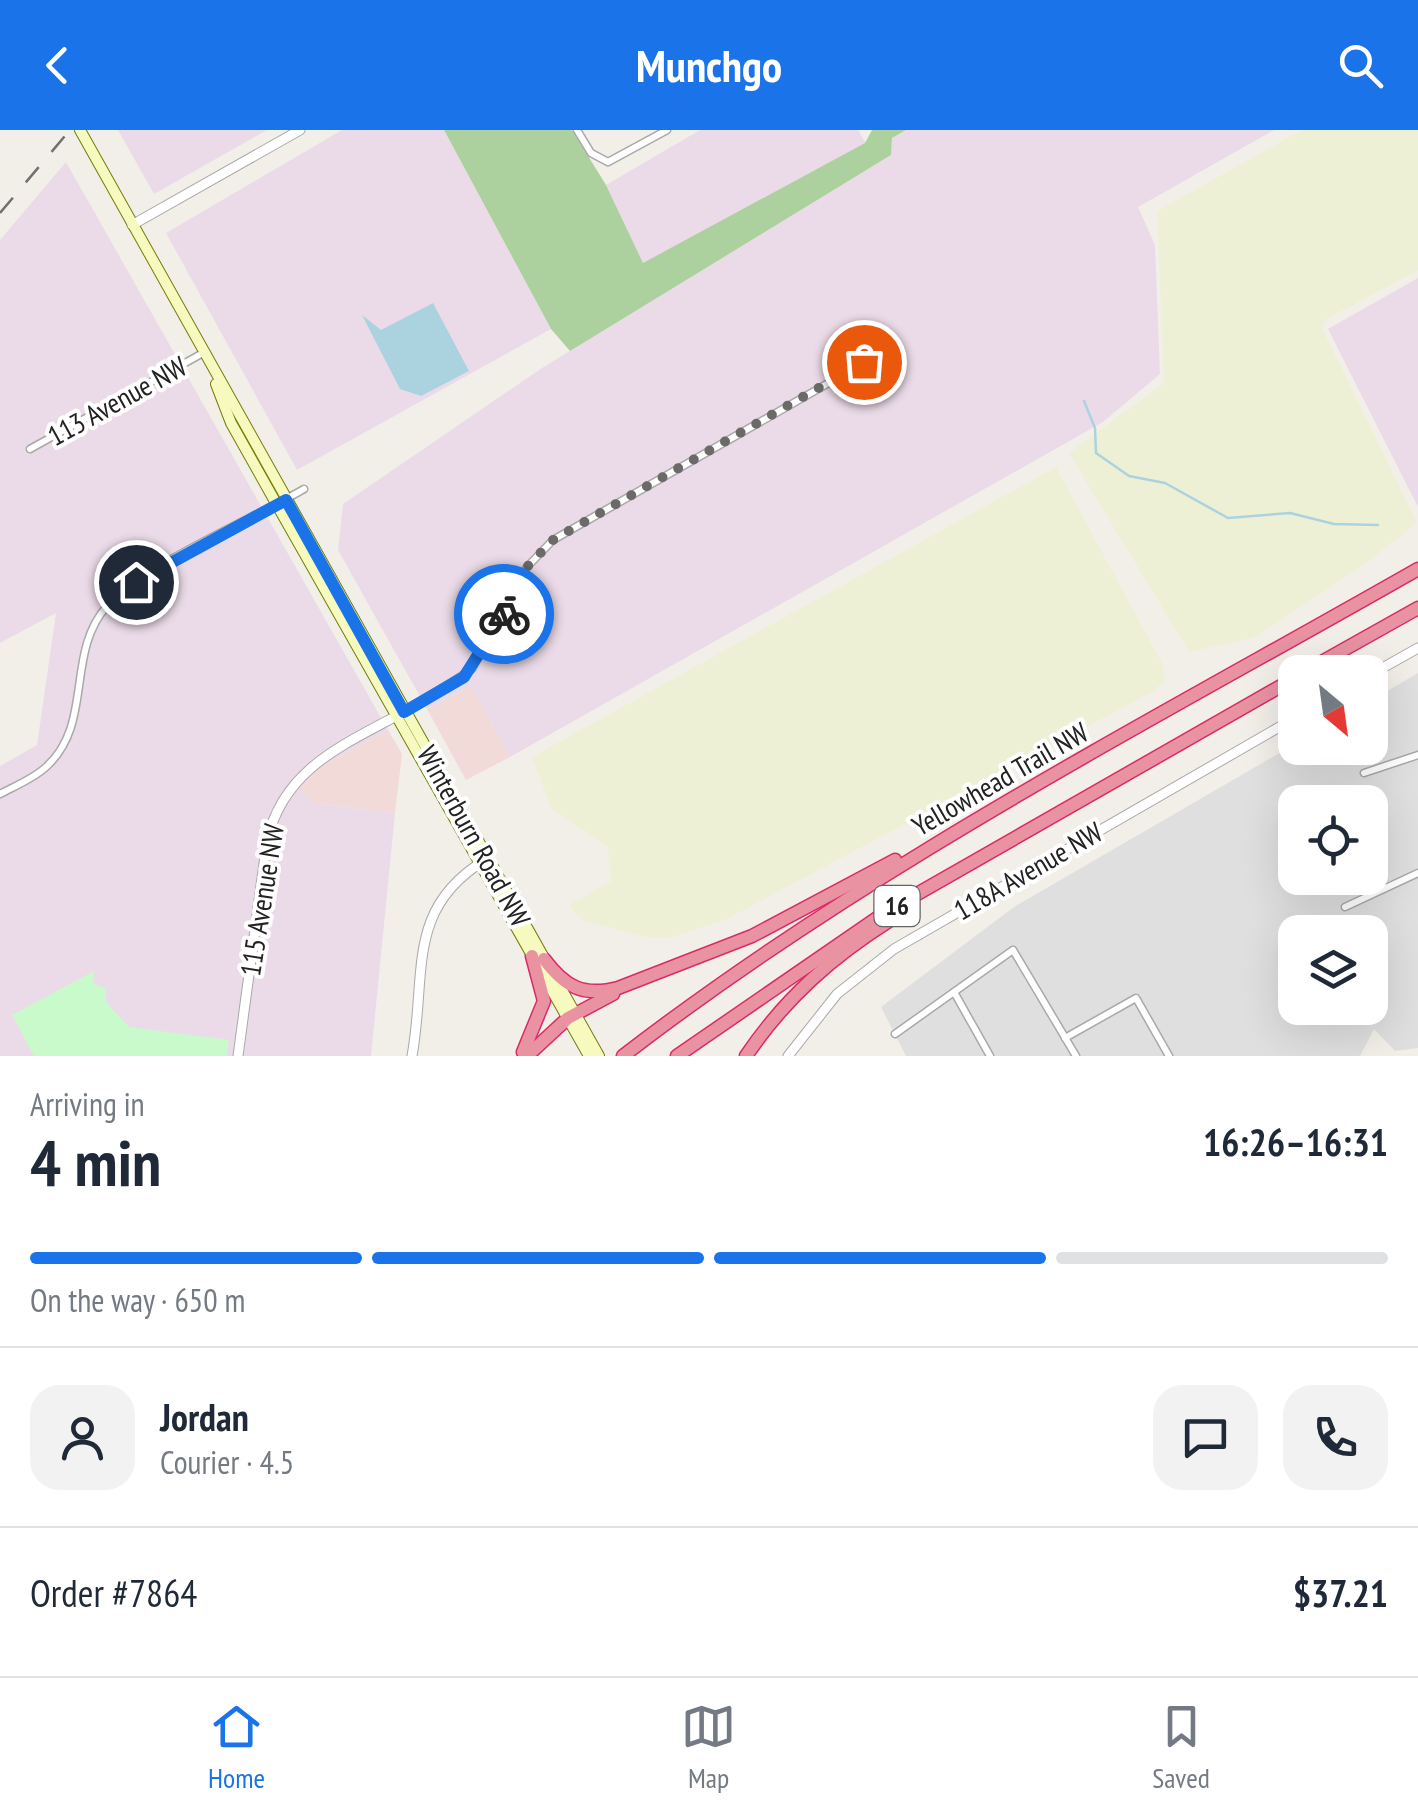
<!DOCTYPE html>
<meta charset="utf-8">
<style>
:root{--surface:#fff;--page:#f2f2f3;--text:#1f2937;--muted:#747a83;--line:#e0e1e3;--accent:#1a73e8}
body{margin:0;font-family:"PT Sans Narrow",sans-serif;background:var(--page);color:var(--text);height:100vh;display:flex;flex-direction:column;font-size:38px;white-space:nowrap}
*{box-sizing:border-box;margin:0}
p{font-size:32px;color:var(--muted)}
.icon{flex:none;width:55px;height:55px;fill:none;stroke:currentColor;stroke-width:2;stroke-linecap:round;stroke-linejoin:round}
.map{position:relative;height:926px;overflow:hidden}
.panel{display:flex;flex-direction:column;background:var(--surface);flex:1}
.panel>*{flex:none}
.needle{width:65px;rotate:151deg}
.tools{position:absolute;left:1278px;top:525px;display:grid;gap:20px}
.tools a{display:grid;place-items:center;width:110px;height:110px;border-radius:20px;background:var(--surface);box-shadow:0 10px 40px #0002;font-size:50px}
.pin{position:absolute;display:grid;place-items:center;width:85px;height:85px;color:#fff;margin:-42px;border:5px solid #fff;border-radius:50%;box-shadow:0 2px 10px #0007}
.courier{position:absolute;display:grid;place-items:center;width:100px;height:100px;margin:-50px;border:8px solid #1a73e8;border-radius:50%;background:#fff;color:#222;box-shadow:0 2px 12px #0007}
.overview em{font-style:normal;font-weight:700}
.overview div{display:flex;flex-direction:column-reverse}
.overview{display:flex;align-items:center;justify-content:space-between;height:170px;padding:0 30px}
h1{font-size:65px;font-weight:700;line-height:75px}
.bar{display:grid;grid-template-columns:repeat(4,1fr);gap:15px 10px;align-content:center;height:120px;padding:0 30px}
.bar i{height:12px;border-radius:8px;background:var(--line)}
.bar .selected{background:var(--accent)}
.bar p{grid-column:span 4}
.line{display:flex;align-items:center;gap:25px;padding:0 30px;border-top:2px solid var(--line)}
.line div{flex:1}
.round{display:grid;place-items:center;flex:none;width:105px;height:105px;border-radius:30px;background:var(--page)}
header{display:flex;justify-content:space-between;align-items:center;height:130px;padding:0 30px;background:var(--accent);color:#fff;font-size:45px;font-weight:700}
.tab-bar{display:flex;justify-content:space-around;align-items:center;height:140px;border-top:2px solid var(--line);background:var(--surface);font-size:28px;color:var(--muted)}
.tab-bar a{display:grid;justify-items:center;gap:5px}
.tab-bar .selected{color:var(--accent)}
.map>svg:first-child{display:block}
</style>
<header><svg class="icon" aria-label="back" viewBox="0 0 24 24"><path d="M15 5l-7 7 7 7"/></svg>Munchgo<svg class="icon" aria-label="search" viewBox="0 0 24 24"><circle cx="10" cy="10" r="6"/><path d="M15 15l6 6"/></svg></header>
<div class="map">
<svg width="1418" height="926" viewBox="0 0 1418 926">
<rect width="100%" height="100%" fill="#f2efe9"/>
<path fill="#e0dfdf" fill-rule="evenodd" d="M1418,543V918L1395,921L1374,899L1360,926H906L881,877L1014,777L1295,614L1370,618V571ZM1295,672H1370V748H1295ZM1295,802H1370V878H1295Z"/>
<g fill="#f2dad9">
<path d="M471,556L510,627L466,650L427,579Z"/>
<path d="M388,600L402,624L395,683L314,673L298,660L321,637Z"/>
</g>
<g fill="#ebdbe8">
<path d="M118,0H267L154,64Z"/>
<path d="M342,0H444L551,199L297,340L166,103Z"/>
<path d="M700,0H858L866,13L643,134L606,55Z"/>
<path d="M906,0H1274L1138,77L1155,115L1160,244L1103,292L510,627L471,556L427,579L338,420L343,374L542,238L891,25L892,8Z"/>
<path d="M66,32L388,600L321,637L299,659L314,673L395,683L371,926H0V636L37,615L56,483L0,513V110Z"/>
<path d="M1418,148V377L1328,199Z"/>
</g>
<g fill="#eef0d5">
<path d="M1302,0H1418V140L1325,190L1322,198L1417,393L1361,437L1253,508L1189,522L1069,323L1164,253L1157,81Z"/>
<path d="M1056,337L1163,535L1165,550L1154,561L727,789L672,807H645L582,790L569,775L611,751L608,717L551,678L532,627Z"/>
</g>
<path fill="#add19e" d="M444,0H572L606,55L643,133L865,13L872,0H906L892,8L891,25L570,221L551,199Z"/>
<path fill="#c8facc" d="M94,841L93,854L106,858V872L129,897L229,910L227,926H34L12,885Z"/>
<path fill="#aad3df" d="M433,173L469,241L421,266L400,259L362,185L381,200Z"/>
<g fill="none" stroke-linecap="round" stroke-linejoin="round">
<path stroke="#aad3df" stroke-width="2.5" d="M1084,271L1095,298L1096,323L1129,346L1165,353L1228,388L1290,383L1334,394L1378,395"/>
<defs>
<g id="minor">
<path d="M577,0L591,23L608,32L667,0"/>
<path d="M30,319L203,223"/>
<path d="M405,582L472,539L527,437L553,410L890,218"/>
<path d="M1364,643L1418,625"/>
<path d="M0,664C15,656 33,649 46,637C94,594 65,523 107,476C140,437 254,388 304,359"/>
<path d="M1345,777L1418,743"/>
<path d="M954,862L990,926"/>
<path d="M895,904L1013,820L1076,926"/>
<path d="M1065,908L1136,868L1169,926"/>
</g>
<g id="tertiary">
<path d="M132,95L300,0"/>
<path d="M1370,545L1418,518"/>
<path d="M238,926L267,711C283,639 343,615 402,583"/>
<path d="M412,926C427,843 405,779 485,730"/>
<path d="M788,926L837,864L894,819L1295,588"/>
</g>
<g id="secondary">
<path d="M80,0L599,926"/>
<path d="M216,254L231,293L277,375L589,926"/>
</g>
<g id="motorway">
<path d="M1304,542L1418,478"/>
<path d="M544,829C565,857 583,867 618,858L752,806L895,730"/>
<path d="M523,922L544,871L532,826"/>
<path d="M527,926L568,888L613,864"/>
<path d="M623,926C869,736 1148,593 1418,439"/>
<path d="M677,926L889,780L1295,548"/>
<path d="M746,926C786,867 832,827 892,789"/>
</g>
</defs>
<use href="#minor" stroke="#a9a9a9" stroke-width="9"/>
<use href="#tertiary" stroke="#a9a9a9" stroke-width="11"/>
<use href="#secondary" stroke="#707d05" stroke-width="12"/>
<use href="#motorway" stroke="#dc2a67" stroke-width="15"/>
<use href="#minor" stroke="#fff" stroke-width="6"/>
<use href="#tertiary" stroke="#fff" stroke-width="9"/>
<use href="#secondary" stroke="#f7fabf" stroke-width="10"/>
<use href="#motorway" stroke="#e892a2" stroke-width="12"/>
<path stroke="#707070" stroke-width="2.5" stroke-dasharray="20 20" stroke-linecap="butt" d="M0,83L70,0"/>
</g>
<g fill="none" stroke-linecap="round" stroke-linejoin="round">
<path stroke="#6b6a68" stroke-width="10" stroke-dasharray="0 18" d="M504,484L527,437L553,410L864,232"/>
<path stroke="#1a73e8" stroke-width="12" d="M136,452L286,370L404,582L464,547L504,484"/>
</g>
<g text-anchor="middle" stroke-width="8" stroke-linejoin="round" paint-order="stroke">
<rect fill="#fff" stroke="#646464" stroke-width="2.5" x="874.5" y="756" width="45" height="40" rx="8"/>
<g font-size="25" font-weight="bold" fill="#222">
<text x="897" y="785">16</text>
</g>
<g font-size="28" fill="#222" stroke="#fff">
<text transform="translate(117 271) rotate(-29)" y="10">113 Avenue NW</text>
<text transform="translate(1000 649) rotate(-30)" y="10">Yellowhead Trail NW</text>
<text transform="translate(474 706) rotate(61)" y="10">Winterburn Road NW</text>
<text transform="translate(1028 741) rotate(-30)" y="10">118A Avenue NW</text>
<text transform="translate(262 770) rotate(-81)" y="10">115 Avenue NW</text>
</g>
</g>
</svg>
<div class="tools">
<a><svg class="needle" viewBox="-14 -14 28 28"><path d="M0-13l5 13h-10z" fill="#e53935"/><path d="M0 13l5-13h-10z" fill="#747a83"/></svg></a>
<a><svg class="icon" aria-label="locate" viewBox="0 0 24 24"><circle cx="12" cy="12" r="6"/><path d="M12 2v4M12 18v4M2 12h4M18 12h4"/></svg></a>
<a><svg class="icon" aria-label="layers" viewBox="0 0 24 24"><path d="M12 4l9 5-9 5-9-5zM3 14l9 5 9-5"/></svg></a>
</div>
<div class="pin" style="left:864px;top:232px;background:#ea580c"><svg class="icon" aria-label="bag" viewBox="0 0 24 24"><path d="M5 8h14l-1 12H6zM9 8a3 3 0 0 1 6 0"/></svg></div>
<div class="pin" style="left:136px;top:452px;background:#1f2937"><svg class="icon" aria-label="home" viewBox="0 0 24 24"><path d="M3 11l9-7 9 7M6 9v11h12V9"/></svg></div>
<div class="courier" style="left:504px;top:484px"><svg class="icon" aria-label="bike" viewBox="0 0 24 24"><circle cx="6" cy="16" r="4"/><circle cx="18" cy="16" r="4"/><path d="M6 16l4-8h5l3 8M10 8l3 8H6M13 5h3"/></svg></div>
</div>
<section class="panel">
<div class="overview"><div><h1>4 min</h1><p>Arriving in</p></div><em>16:26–16:31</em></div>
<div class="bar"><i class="selected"></i><i class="selected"></i><i class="selected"></i><i></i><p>On the way · 650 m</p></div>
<div class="line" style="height:180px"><a class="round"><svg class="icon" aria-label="person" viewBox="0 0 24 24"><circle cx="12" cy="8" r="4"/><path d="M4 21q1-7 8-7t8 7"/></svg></a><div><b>Jordan</b><p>Courier · 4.5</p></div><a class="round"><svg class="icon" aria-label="chat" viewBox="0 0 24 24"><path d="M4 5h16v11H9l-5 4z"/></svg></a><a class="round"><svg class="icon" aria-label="phone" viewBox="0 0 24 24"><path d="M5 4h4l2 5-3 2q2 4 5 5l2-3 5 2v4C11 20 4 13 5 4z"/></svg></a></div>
<div class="line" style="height:130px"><div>Order #7864</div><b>$37.21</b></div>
</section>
<nav class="tab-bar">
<a class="selected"><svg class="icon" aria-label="home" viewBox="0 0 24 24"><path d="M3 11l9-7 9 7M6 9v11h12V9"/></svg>Home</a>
<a><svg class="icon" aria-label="map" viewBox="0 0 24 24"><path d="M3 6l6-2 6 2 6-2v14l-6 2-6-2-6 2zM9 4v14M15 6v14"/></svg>Map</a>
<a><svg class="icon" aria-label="saved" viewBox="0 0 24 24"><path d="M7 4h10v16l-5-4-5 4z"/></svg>Saved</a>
</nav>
